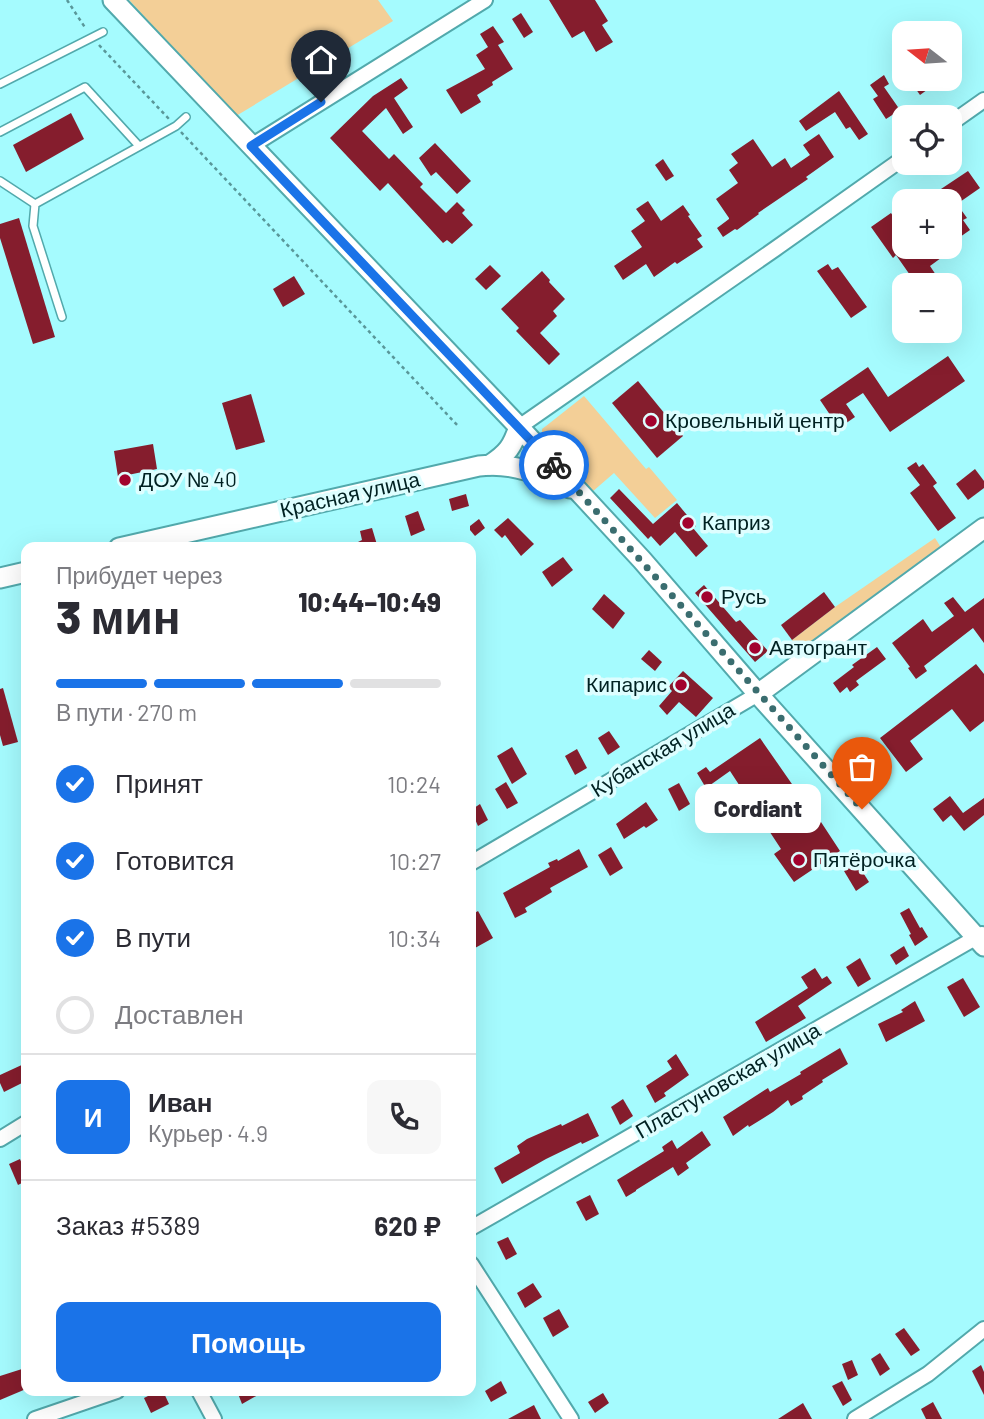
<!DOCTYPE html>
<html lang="ru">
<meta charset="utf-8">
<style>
:root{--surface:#fff;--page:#f7f7f7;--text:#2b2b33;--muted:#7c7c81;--line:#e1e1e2;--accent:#1a73e8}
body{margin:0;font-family:Barlow,sans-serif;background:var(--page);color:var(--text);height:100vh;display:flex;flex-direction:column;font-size:26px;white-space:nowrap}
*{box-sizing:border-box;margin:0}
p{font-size:23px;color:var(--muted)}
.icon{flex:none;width:38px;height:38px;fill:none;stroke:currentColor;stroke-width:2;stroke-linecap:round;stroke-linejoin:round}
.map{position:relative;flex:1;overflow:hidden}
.side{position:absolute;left:21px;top:542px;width:455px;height:854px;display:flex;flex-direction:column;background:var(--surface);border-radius:14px;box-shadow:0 7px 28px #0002}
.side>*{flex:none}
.needle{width:46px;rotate:287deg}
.tools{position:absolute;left:892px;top:21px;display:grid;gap:14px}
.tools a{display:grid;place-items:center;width:70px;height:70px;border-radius:14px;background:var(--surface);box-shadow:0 7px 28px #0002;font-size:35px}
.pin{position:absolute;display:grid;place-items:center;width:60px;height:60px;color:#fff;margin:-72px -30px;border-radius:50% 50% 50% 0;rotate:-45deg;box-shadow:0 0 7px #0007}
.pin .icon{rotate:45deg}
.courier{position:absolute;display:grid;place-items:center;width:70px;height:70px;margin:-35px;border:5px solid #1a73e8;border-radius:50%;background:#fff;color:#222;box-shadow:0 2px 9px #0007}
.bubble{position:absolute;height:49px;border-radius:14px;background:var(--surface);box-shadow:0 7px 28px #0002;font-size:23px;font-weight:800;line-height:49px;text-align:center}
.headline em{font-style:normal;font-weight:800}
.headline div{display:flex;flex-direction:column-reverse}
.headline{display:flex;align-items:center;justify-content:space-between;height:119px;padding:0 35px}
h1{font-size:46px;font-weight:800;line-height:52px}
.bar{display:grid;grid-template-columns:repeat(4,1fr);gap:10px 7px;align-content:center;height:84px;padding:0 35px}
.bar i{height:9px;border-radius:5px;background:var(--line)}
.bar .on{background:var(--accent)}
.bar p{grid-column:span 4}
.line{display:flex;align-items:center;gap:18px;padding:0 35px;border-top:2px solid var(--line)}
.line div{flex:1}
.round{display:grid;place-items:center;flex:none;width:74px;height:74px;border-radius:14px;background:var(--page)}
ol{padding:0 35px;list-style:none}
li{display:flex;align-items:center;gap:21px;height:77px}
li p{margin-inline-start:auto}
li .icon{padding:7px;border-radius:50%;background:var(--accent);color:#fff;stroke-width:4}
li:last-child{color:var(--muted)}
li i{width:38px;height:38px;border:4px solid var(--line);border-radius:50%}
.cta{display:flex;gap:14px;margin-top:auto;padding:14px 35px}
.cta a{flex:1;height:80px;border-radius:14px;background:var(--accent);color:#fff;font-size:28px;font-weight:800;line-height:80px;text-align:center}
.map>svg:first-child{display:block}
</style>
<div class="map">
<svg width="984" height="1419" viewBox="0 0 984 1419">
<rect width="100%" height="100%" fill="#a5fbfe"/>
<g fill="#f3cf97">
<path d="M129,0H378L393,21L236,116Z"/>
<path d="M584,396L646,469L649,467L677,500L655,518L614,473L592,492L542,437V429L546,426Z"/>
<path d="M935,538L942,549L801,650L792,640L835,607Z"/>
</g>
<g fill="#851d2d">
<path d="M549,0H595L608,21L602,25L613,42L596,52L584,31L572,38Z"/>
<path d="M521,13L533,32L524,38L512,19Z"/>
<path d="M493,26L504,42L498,45L513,69L492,82L493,85L477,95L481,102L461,114L446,90L485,69L476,55L488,47L480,34Z"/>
<path d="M884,75L889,84L884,87L900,110L886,119L873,99L878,96L870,85Z"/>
<path d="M401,78L408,88L394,98L413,127L403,134L386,108L362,131L389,159L394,154L423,184L420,187L446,213L457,202L465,210L462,213L473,225L452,244L447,240L443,243L388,183L380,191L330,138L373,96Z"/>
<path d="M909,79H926L931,87L920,95Z"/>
<path d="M839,91L868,134L859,140L850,127L846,129L835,112L806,131L799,121Z"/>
<path d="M71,113L84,139L26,172L13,145Z"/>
<path d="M819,134L834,157L806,177L808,179L758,213L759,214L737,230L735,229L723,237L717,228L729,219V218L716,199L738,183L729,170L738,163L731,154L753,139L772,167L785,158L791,168L810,155L803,145Z"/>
<path d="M435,143L471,181L457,194L436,172L431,176L419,158Z"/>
<path d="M663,159L674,176L666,181L655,165Z"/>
<path d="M968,171L980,188L957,204L967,218L963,220L970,230L950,244V201H923Z"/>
<path d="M648,201L661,221L683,205L690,215L688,216L702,236L697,239L703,247L677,264L675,262L654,277L646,264L623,280L614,266L642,247L631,231L645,221L636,209Z"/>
<path d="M905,212V247H956L930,266L940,281L935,285H917L896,255L893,258L871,227L891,213L895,219Z"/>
<path d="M19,218L55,337L33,344L0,238V224Z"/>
<path d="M828,264L832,270L838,267L867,307L851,318L817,271Z"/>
<path d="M490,265L501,276L486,290L475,279Z"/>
<path d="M542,271L550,280L549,282L565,299L553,311L557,316L540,333L560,354L549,365L516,331L519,328L501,309Z"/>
<path d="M294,276L305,294L283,307L273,289Z"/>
<path d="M948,356L965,381L890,432L863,393L846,404L855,417L839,428L820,400L868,367L888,397Z"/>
<path d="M638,381L683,436L657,458L612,403Z"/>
<path d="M251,394L265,442L236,450L222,403Z"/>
<path d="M153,444L157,469L118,477L114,451Z"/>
<path d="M916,462L919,467L923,464L937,483L933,486L956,518L938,531L910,493L920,485L907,468Z"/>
<path d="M975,469L984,481V488L968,500L956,484Z"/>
<path d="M619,489L653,524L677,503L696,526L693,528L708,546L696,557L675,532L660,546L651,536L648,539L610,498Z"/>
<path d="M466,494L469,506L452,511L449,499Z"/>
<path d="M418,511L425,530L411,536L405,516Z"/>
<path d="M508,518L534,544L521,556L505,535L502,538L494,530Z"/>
<path d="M479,519L485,528L475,536L470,530V526Z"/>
<path d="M372,528L378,548H346L362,540L360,531Z"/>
<path d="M563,557L573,570L552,587L542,572Z"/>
<path d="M704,585L736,622L740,620L768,651L755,662L695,593Z"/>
<path d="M824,592L835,607L792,640L781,625Z"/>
<path d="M604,594L625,613L613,629L592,609Z"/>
<path d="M953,597L965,612L984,598V643L973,628L924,666L927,671L916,679L908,668L910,667L892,643L923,619L932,632L954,616L944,603Z"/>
<path d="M877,647L886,659L856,681L859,685L850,692L847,687L840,693L833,683L854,667L852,665Z"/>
<path d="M649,650L662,662L655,671L641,659Z"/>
<path d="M976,664L984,674V721L970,732L952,709L910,741L923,759L906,772L880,738Z"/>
<path d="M683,671L713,698L696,717L679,702L667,715L659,706L672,691L668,687Z"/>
<path d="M3,688L18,742L3,746L0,735V689Z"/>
<path d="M609,731L620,747L608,755L598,738Z"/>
<path d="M760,738L819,823L821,822L840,851L794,882L774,854L781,849L730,771L706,788L697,773L706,767L710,772Z"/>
<path d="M512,747L527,774L512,784L497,756Z"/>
<path d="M577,749L587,768L575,775L565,756Z"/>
<path d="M506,782L518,803L507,809L495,789Z"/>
<path d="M679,783L690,804L679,811L668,789Z"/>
<path d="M950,796L963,813L984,798V815L964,831L951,815L943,822L933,809Z"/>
<path d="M646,802L658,820L646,828L644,826L624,839L616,824Z"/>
<path d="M480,804L488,820L478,826L471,810Z"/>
<path d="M611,847L623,868L610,876L598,855Z"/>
<path d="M579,849L588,867L550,888L552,892L525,908L527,912L515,918L503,893L550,867L548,863L557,859L558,861Z"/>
<path d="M857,863L869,882L856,891L844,871Z"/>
<path d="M909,908L920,928L922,927L928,937L915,946L909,935L911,934L900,913Z"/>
<path d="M478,911L493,938L475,948L471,941V915Z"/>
<path d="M904,946L909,956L896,965L890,955Z"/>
<path d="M860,958L871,979L858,987L846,967Z"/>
<path d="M815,968L822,979L827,976L832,983L798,1006L806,1018L766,1042L755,1022L808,988L801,977Z"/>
<path d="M963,978L980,1007L964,1017L947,987Z"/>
<path d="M915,1001L925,1021L886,1042L878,1024L903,1012L901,1010Z"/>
<path d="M840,1048L848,1064L822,1080L823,1082L802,1096L803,1099L791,1106L788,1100L773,1112L749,1127L748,1125L733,1136L723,1117L768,1088L770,1092L801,1074L800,1072Z"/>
<path d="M676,1054L689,1075L664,1093L666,1096L655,1103L646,1086L672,1069L667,1061Z"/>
<path d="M26,1063V1081L4,1092L0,1083V1075Z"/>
<path d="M623,1099L633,1116L620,1125L611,1107Z"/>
<path d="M588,1113L599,1136L582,1144L581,1142L546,1159L502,1184L494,1168L520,1153L517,1146L527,1139L561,1124L562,1126Z"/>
<path d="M702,1131L711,1145L686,1163L689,1168L678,1176L673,1167L636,1190V1191L626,1197L617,1180L664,1151L662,1147L672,1140L677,1149Z"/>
<path d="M20,1159L26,1174V1181L18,1185L9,1164Z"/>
<path d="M590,1195L599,1214L586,1221L576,1202Z"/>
<path d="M508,1237L517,1254L506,1260L497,1242Z"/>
<path d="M533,1283L542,1297L525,1308L517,1293Z"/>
<path d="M559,1309L569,1327L553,1337L543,1318Z"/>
<path d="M904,1328L920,1350L911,1356L895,1334Z"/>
<path d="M880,1353L890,1369L880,1376L871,1359Z"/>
<path d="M852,1360L858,1375L848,1380L842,1364Z"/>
<path d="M981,1365L984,1372V1395L972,1371Z"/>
<path d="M22,1369L26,1382V1389L0,1400V1376Z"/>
<path d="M501,1381L507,1393L491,1402L485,1391Z"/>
<path d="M842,1381L852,1400L843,1406L832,1386Z"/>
<path d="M158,1391H163L169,1404L151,1413L144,1398Z"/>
<path d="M237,1391H265L242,1404Z"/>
<path d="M603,1393L609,1403L595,1413L588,1402Z"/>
<path d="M933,1402L942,1419H926L921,1409Z"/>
<path d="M803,1403L812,1419H778Z"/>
<path d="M534,1405L541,1419H508Z"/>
</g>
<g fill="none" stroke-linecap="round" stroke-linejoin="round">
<defs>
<g id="lane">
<path d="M0,84L103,32"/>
<path d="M0,132L85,87L139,146"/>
<path d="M0,181L35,204"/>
<path d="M62,317L33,226L35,204L176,126L186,117"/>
</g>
<g id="street">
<path d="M950,124L984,100"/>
<path d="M251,146L485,0"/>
<path d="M519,427L775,249L905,157"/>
<path d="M471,863L758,694"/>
<path d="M0,1139L26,1123"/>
<path d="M471,1228L982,934"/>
<path d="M471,1264L571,1419"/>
<path d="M199,1391L214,1419"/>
<path d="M35,1419L117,1391"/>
<path d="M855,1419L928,1374L984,1329"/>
</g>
<g id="secondary">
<path d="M113,0L519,427L642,560L758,694L984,946"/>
<path d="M490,465C508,453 512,447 519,427"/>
<path d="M119,548L479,466C513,462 540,474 570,488"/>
<path d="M0,578L26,572"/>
<path d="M758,694L984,528"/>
</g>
</defs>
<use href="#lane" stroke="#52a9ac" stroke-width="10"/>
<use href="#street" stroke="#52a9ac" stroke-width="18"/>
<use href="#secondary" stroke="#52a9ac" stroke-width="23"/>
<g stroke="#599799" stroke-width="2.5" stroke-dasharray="3.5 3.5" stroke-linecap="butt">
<path d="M67,0L86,29"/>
<path d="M99,45L169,119"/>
<path d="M181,132L459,427"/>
</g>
<use href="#lane" stroke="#fff" stroke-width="7"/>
<use href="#street" stroke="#fff" stroke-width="14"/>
<use href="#secondary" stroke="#fff" stroke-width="19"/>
</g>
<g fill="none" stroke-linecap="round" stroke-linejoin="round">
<path stroke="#3a6d6f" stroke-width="7" stroke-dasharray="0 12.6" d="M554,465C658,578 759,694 862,809"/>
<path stroke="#1a73e8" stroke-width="9" d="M321,102L251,146L554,465"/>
</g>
<g fill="#a2022d" stroke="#defeff" stroke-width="2.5">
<circle cx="651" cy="421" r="7"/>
<circle cx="125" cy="480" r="7"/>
<circle cx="688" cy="523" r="7"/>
<circle cx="707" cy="597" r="7"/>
<circle cx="755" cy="648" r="7"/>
<circle cx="681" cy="685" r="7"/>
<circle cx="799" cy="860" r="7"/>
</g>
<g text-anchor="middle" stroke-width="7" stroke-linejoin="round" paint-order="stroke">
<g font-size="21" fill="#002122" stroke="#defeff" text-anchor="start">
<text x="665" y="428">Кровельный центр</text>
<text x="139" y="487">ДОУ № 40</text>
<text x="702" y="530">Каприз</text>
<text x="721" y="604">Русь</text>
<text x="769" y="655">Автогрант</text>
<text x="667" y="692" text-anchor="end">Кипарис</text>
<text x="813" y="867">Пятёрочка</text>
</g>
<g font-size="21" fill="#002122" stroke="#defeff">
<text transform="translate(350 495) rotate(-13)" y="7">Красная улица</text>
<text transform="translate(663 750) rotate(-31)" y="7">Кубанская улица</text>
<text transform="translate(728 1081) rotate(-30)" y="7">Пластуновская улица</text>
</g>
</g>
</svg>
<div class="tools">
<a><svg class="needle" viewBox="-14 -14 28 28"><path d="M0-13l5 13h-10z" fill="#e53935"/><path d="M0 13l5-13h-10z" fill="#7c7c81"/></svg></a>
<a><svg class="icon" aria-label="locate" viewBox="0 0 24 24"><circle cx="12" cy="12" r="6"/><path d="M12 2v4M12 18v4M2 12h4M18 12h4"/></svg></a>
<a>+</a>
<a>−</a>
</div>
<div class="pin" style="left:862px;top:809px;background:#ea580c"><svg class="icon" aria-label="bag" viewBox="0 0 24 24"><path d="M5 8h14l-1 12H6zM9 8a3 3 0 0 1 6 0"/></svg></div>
<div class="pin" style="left:321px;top:102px;background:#1f2937"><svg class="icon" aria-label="home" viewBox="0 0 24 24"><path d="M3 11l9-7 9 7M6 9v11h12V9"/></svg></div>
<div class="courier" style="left:554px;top:465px"><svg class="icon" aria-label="bike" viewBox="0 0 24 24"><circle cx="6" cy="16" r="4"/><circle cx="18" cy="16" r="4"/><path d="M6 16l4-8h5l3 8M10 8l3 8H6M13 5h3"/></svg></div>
<div class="bubble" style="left:695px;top:784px;width:126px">Cordiant</div>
<section class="side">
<div class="headline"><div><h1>3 мин</h1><p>Прибудет через</p></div><em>10:44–10:49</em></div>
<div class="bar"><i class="on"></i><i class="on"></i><i class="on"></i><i></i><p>В пути · 270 m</p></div>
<ol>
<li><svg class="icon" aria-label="check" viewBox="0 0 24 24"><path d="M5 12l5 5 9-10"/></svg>Принят<p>10:24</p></li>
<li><svg class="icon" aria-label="check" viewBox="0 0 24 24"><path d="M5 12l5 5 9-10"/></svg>Готовится<p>10:27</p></li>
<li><svg class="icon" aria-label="check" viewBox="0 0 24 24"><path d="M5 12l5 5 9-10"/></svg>В пути<p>10:34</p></li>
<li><i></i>Доставлен</li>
</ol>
<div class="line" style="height:126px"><b class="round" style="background:var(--accent);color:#fff">И</b><div><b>Иван</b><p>Курьер · 4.9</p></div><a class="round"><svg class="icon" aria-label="phone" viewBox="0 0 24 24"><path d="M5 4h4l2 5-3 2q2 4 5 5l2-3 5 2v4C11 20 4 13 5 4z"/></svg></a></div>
<div class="line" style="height:91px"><div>Заказ #5389</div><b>620 ₽</b></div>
<div class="cta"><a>Помощь</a></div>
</section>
</div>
